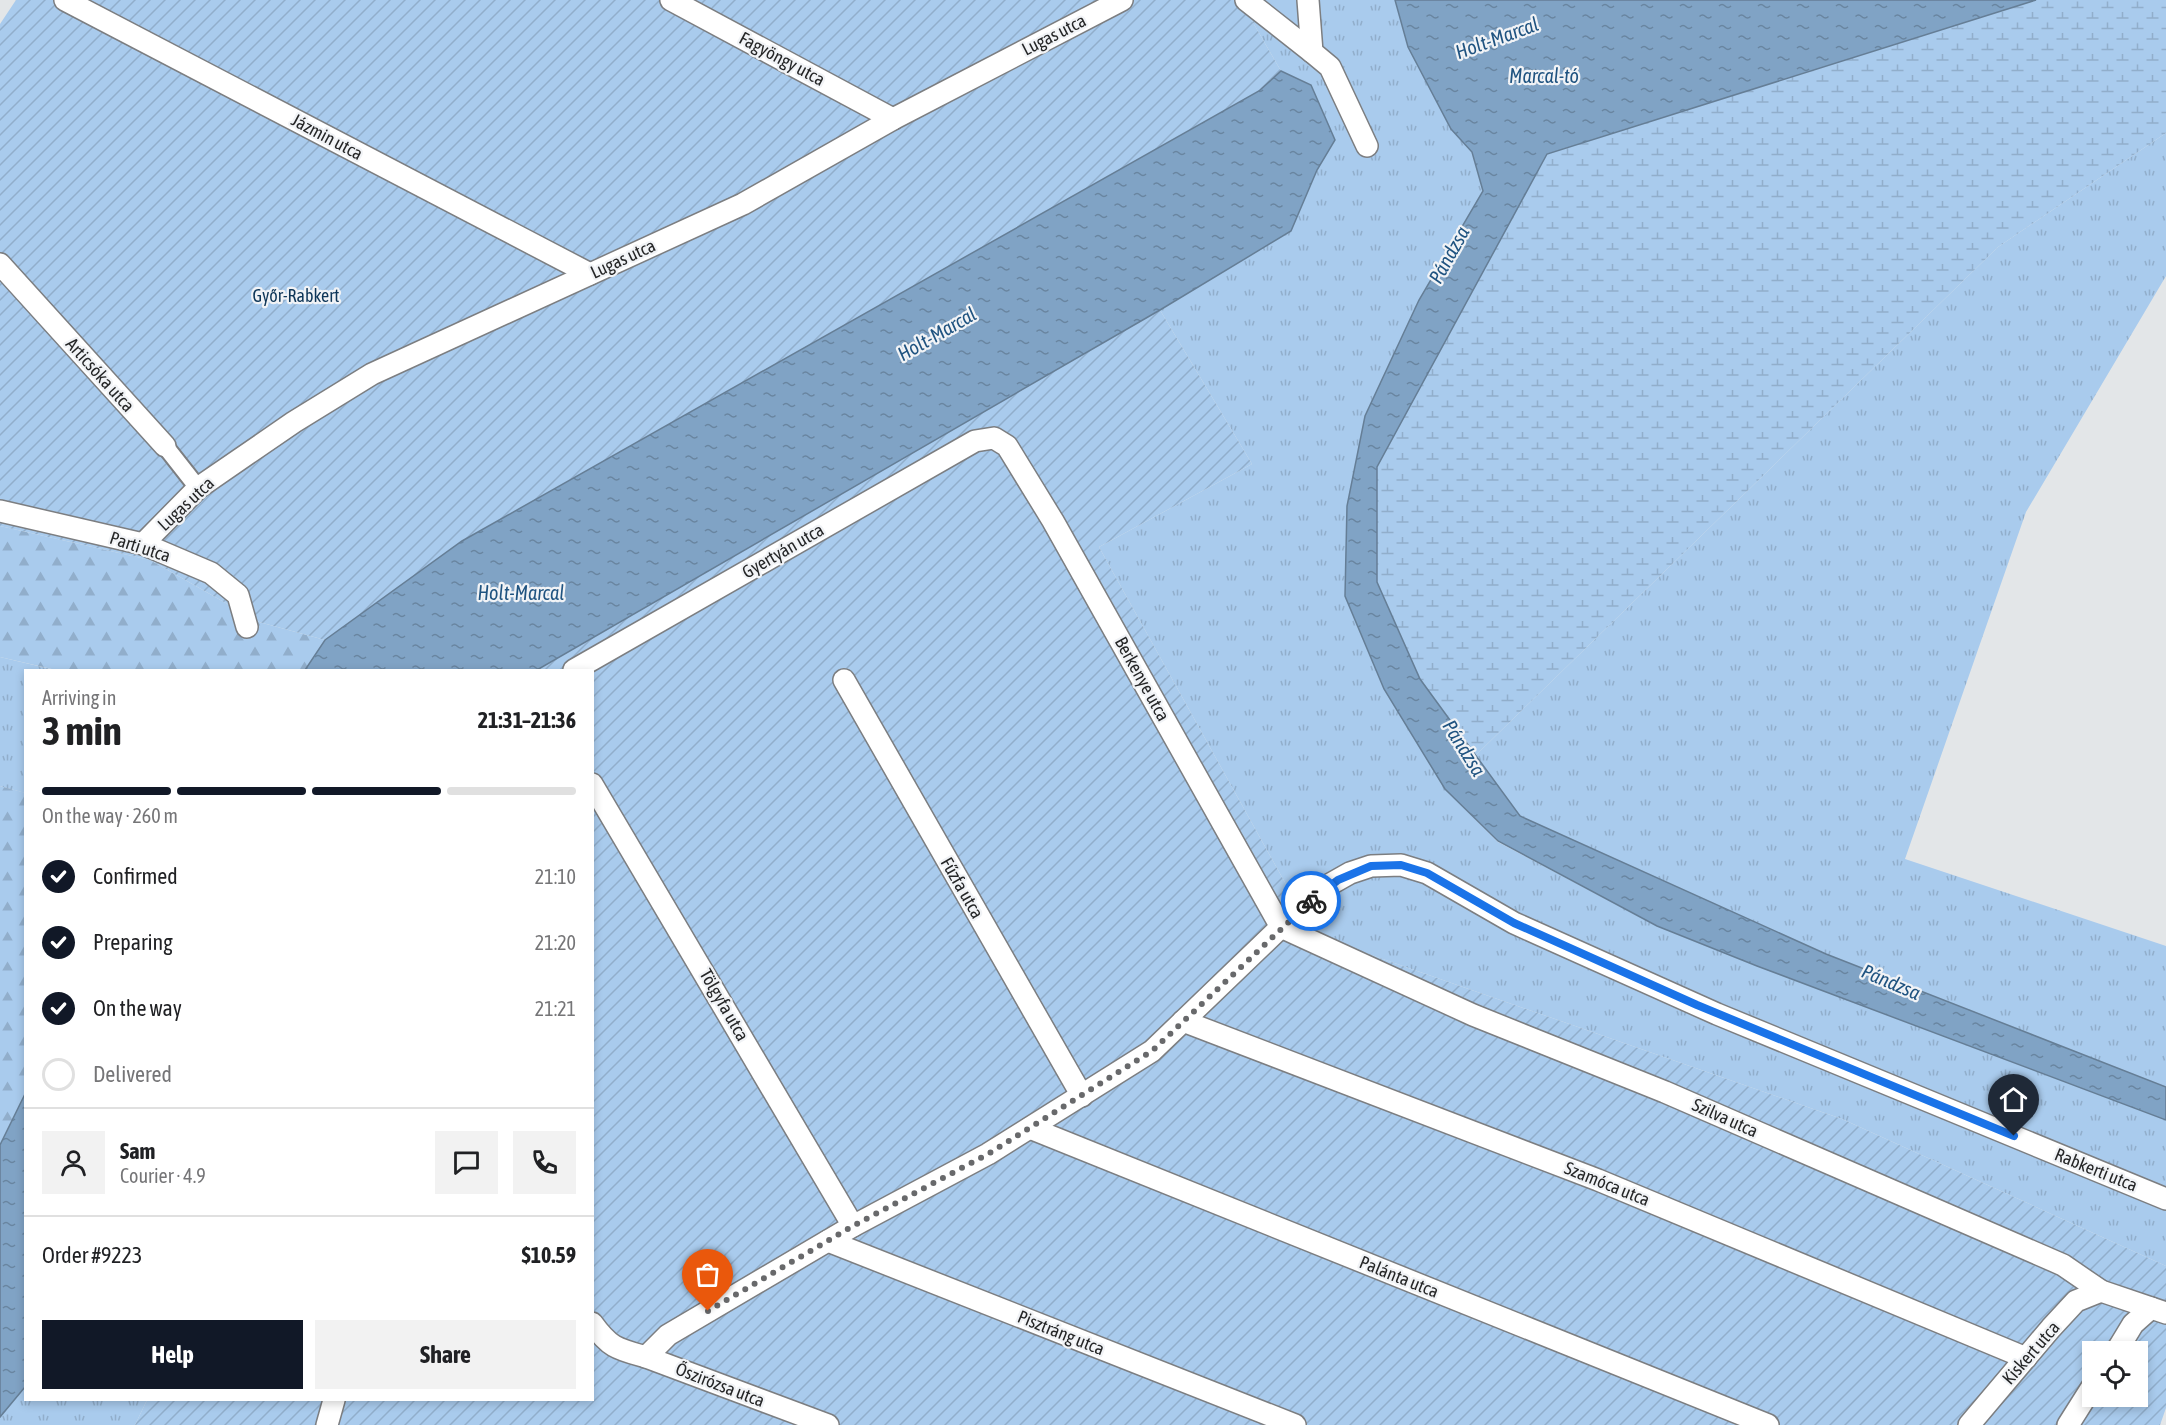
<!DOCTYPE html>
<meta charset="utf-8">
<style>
:root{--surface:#fff;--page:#f2f2f2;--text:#202124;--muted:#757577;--line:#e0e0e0;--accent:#111827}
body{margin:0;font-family:"Asap Condensed",sans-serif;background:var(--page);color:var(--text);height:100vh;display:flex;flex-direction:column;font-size:22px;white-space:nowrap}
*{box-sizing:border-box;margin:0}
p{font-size:20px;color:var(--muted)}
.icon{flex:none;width:33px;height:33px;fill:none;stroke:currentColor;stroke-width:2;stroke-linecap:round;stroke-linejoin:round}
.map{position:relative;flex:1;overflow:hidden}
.drawer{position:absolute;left:24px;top:669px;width:570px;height:732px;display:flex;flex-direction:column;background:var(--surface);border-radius:0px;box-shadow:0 3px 9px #0003}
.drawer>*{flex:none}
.fabs{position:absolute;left:2082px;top:1341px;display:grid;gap:12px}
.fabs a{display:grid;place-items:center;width:66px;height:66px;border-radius:0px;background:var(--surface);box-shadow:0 3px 9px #0003;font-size:30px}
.pin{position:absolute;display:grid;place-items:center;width:51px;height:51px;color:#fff;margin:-62px -26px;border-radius:50% 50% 50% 0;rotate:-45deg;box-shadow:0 0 6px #0007}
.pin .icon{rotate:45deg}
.courier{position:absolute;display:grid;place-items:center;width:60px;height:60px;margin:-30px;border:4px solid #1a73e8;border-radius:50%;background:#fff;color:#222;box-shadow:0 2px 8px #0007}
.summary em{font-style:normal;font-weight:700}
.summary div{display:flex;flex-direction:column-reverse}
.summary{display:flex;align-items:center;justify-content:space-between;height:102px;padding:0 18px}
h1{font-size:39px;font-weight:700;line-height:45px}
.bar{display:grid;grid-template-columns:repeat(4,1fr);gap:9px 6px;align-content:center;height:72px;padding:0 18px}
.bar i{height:8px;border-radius:4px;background:var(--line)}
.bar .selected{background:var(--accent)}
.bar p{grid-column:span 4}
.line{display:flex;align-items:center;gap:15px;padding:0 18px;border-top:2px solid var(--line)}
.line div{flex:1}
.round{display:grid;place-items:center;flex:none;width:63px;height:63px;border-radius:0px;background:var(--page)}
ol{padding:0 18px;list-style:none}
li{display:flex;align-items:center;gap:18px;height:66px}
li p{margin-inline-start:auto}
li .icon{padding:6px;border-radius:50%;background:var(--accent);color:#fff;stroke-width:4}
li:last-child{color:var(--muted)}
li i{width:33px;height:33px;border:3px solid var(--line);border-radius:50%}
.action{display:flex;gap:12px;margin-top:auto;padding:12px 18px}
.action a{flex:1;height:69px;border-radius:0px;background:var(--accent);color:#fff;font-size:24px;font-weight:700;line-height:69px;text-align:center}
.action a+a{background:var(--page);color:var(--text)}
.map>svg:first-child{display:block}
</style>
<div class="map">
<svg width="2166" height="1425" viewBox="0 0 2166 1425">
<defs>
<pattern id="grass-tufts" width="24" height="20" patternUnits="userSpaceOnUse" patternTransform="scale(1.5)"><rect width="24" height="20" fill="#a9cbed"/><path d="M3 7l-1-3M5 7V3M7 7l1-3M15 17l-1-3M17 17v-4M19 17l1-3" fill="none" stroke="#91aecb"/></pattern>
<pattern id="forest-firs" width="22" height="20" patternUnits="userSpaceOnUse" patternTransform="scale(1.5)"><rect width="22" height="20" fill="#a9cbed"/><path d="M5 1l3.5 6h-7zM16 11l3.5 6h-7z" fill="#91aecb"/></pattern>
<pattern id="wetland-marsh" width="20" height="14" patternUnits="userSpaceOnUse" patternTransform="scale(1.5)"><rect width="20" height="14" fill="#a9cbed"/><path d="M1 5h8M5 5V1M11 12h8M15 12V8" fill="none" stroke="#91aecb"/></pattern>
<pattern id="garden-furrows" width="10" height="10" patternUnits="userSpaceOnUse" patternTransform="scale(1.5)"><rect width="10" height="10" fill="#a9cbed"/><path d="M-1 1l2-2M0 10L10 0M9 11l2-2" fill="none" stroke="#91aecb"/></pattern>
<pattern id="water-ripples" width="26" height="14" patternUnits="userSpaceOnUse" patternTransform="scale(1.5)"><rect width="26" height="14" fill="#80a3c5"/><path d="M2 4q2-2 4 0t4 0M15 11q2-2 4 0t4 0" fill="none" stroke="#6985a0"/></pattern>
</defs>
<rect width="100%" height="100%" fill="#e3e6e8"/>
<g fill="url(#grass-tufts)">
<path d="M1240,0H1395L1408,47L1451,129L1472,152L1483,191L1419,300L1365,416L1345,596L1384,689L1445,789L1498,842L1657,926L1757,966L2166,1120V1266L1842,1119L1314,935L1099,547L1252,464L1160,310L1291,231L1317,170L1335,140L1311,85L1281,71Z"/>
<path d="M2166,133V276L2026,512L1905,859L2166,946V1087L1826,954L1520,816L1475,756L1998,247Z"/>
<path d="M0,657L55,670H26L25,793L0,786Z"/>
<path d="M25,1387L26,1400H147L135,1425H0V1417Z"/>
</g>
<g fill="url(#forest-firs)">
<path d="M0,526L150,560L259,622L325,640L305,670H56L0,657Z"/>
<path d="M0,786L26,793L25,1094L0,1145Z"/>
</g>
<path fill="url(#wetland-marsh)" d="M2036,0H2166V133L1998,247L1475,756L1420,679L1377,582V467L1547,154Z"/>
<g fill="url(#garden-furrows)" fill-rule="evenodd">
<path d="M16,0H1240L1281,71L1259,91L462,541L325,640L259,622L150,560L0,526V24Z"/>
<path d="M1160,310L1252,464L1099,547L1314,935L1842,1119L2166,1266V1408L2160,1425H135L147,1400H592V670H537ZM2092,1352H2138V1396H2092Z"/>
</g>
<g fill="url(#water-ripples)" stroke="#657e96" stroke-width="1.5">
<path d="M1395,0H2036L1547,154L1377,467V582L1420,679L1520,816L1826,954L2166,1087V1120L1757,966L1657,926L1498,841L1445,789L1384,689L1345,596L1347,506L1365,416L1419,300L1483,191L1472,152L1451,129L1408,47Z"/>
<path d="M1281,71L1311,85L1335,140L1317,170L1291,231L1160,310L537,670H305L325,640L462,541L1259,91Z"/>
<path d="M25,1094V1387L0,1417V1145Z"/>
</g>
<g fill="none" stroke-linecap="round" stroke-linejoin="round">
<defs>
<path id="pedestrian" d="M165,446L198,488"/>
<g id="minor">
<path d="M65,0L590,274"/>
<path d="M671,0L893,119"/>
<path d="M1246,0L1312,52"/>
<path d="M1308,0L1312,52L1330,67L1367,146"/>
<path d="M0,264L165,446"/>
<path d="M0,511L143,544L211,573L238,595L247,627"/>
<path d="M143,544L198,488L294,422L372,374L743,204L893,119L1122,0"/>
<path d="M574,670L975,441L994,438L1007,446L1053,521L1281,927L1473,1015L1665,1092L2063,1265L2101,1291L2166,1313"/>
<path d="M844,680L1082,1096"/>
<path d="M592,784L853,1226"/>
<path d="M1183,1021L1598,1180L2026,1358"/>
<path d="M1030,1128L1768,1425"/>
<path d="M828,1241L1295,1425"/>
<path d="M592,1323C610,1348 617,1349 646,1357L828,1425"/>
<path d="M2116,1352L2133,1324L2151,1308"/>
<path d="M646,1357L668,1335L853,1226L988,1154L1152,1051L1281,927L1327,886L1350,873L1371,866L1401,865L1427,873L1514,923L1717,1014L2166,1199"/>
<path d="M327,1425L334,1400"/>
<path d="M1969,1425L2051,1328L2076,1301L2101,1291"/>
<path d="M2068,1425L2092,1387"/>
</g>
</defs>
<use href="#pedestrian" stroke="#7c7e81" stroke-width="20"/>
<use href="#minor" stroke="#7c7e81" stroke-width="24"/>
<use href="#pedestrian" stroke="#fff" stroke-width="16"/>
<use href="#minor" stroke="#fff" stroke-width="21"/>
</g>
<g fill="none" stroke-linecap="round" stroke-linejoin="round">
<path stroke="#68696b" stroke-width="6" stroke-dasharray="0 10.8" d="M708,1311L853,1226L988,1154L1152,1051L1311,901"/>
<path stroke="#1a73e8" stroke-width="8" d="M1311,901L1338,880L1371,866L1401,865L1427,873L1514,923L1697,1005L2014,1136"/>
</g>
<g text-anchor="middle" stroke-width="4.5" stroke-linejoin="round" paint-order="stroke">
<g font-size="18" fill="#252627" stroke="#f1f3f6">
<text transform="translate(1054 35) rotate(-27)" y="6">Lugas utca</text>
<text transform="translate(782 59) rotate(28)" y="6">Fagyöngy utca</text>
<text transform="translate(327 137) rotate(28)" y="6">Jázmin utca</text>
<text transform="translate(623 259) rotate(-25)" y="6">Lugas utca</text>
<text transform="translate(100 375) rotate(48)" y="6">Articsóka utca</text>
<text transform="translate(186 504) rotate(-43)" y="6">Lugas utca</text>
<text transform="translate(140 547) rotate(18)" y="6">Parti utca</text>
<text transform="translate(783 551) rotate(-30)" y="6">Gyertyán utca</text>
<text transform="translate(1142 679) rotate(61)" y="6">Berkenye utca</text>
<text transform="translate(962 888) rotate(60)" y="6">Fűzfa utca</text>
<text transform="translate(724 1005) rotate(60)" y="6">Tölgyfa utca</text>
<text transform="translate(1725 1118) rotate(24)" y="6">Szilva utca</text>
<text transform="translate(2096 1170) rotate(22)" y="6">Rabkerti utca</text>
<text transform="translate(1607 1184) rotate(22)" y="6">Szamóca utca</text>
<text transform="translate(1399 1277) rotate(22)" y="6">Palánta utca</text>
<text transform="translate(1061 1333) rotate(22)" y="6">Pisztráng utca</text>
<text transform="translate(2031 1353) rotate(-49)" y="6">Kiskert utca</text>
<text transform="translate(720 1385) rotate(21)" y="6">Őszirózsa utca</text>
</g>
<g font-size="18" fill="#0e3658" stroke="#f1f3f6">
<text x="296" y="302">Győr-Rabkert</text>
</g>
<g font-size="20" font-style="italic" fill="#1f5380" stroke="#f1f3f6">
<text transform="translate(1497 38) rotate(-20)" y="7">Holt-Marcal</text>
<text x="1544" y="83">Marcal-tó</text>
<text transform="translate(1449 255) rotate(-61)" y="7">Pándzsa</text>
<text transform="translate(937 334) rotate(-30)" y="7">Holt-Marcal</text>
<text x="521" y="600">Holt-Marcal</text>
<text transform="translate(1464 748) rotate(58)" y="7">Pándzsa</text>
<text transform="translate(1891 982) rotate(23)" y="7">Pándzsa</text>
</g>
</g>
</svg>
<div class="fabs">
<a><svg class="icon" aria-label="locate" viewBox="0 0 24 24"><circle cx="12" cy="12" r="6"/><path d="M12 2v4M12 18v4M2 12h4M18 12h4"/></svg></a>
</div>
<div class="pin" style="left:708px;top:1311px;background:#ea580c"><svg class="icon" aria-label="bag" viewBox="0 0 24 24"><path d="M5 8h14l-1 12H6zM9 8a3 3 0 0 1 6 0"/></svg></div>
<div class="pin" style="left:2014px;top:1136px;background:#1f2937"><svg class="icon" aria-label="home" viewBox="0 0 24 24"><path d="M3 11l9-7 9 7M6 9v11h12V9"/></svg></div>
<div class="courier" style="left:1311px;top:901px"><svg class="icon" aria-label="bike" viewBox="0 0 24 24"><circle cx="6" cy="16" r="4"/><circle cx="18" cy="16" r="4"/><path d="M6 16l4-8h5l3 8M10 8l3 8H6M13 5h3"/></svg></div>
<section class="drawer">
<div class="summary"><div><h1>3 min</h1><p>Arriving in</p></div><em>21:31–21:36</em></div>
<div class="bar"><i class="selected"></i><i class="selected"></i><i class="selected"></i><i></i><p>On the way · 260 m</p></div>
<ol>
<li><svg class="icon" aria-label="check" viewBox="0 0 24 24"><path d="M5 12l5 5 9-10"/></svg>Confirmed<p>21:10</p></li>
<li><svg class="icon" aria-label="check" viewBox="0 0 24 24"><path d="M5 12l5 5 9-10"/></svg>Preparing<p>21:20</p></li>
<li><svg class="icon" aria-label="check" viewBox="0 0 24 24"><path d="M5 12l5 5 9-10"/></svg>On the way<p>21:21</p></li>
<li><i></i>Delivered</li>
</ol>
<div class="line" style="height:108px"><a class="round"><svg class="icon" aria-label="person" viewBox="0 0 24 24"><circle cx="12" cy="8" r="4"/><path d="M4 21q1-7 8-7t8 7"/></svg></a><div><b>Sam</b><p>Courier · 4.9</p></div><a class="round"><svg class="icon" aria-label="chat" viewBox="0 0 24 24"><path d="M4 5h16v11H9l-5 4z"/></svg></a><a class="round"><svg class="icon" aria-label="phone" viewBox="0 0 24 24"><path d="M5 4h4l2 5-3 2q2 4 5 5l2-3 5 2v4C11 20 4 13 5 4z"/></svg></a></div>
<div class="line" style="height:78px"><div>Order #9223</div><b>$10.59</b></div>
<div class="action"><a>Help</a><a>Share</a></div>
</section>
</div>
